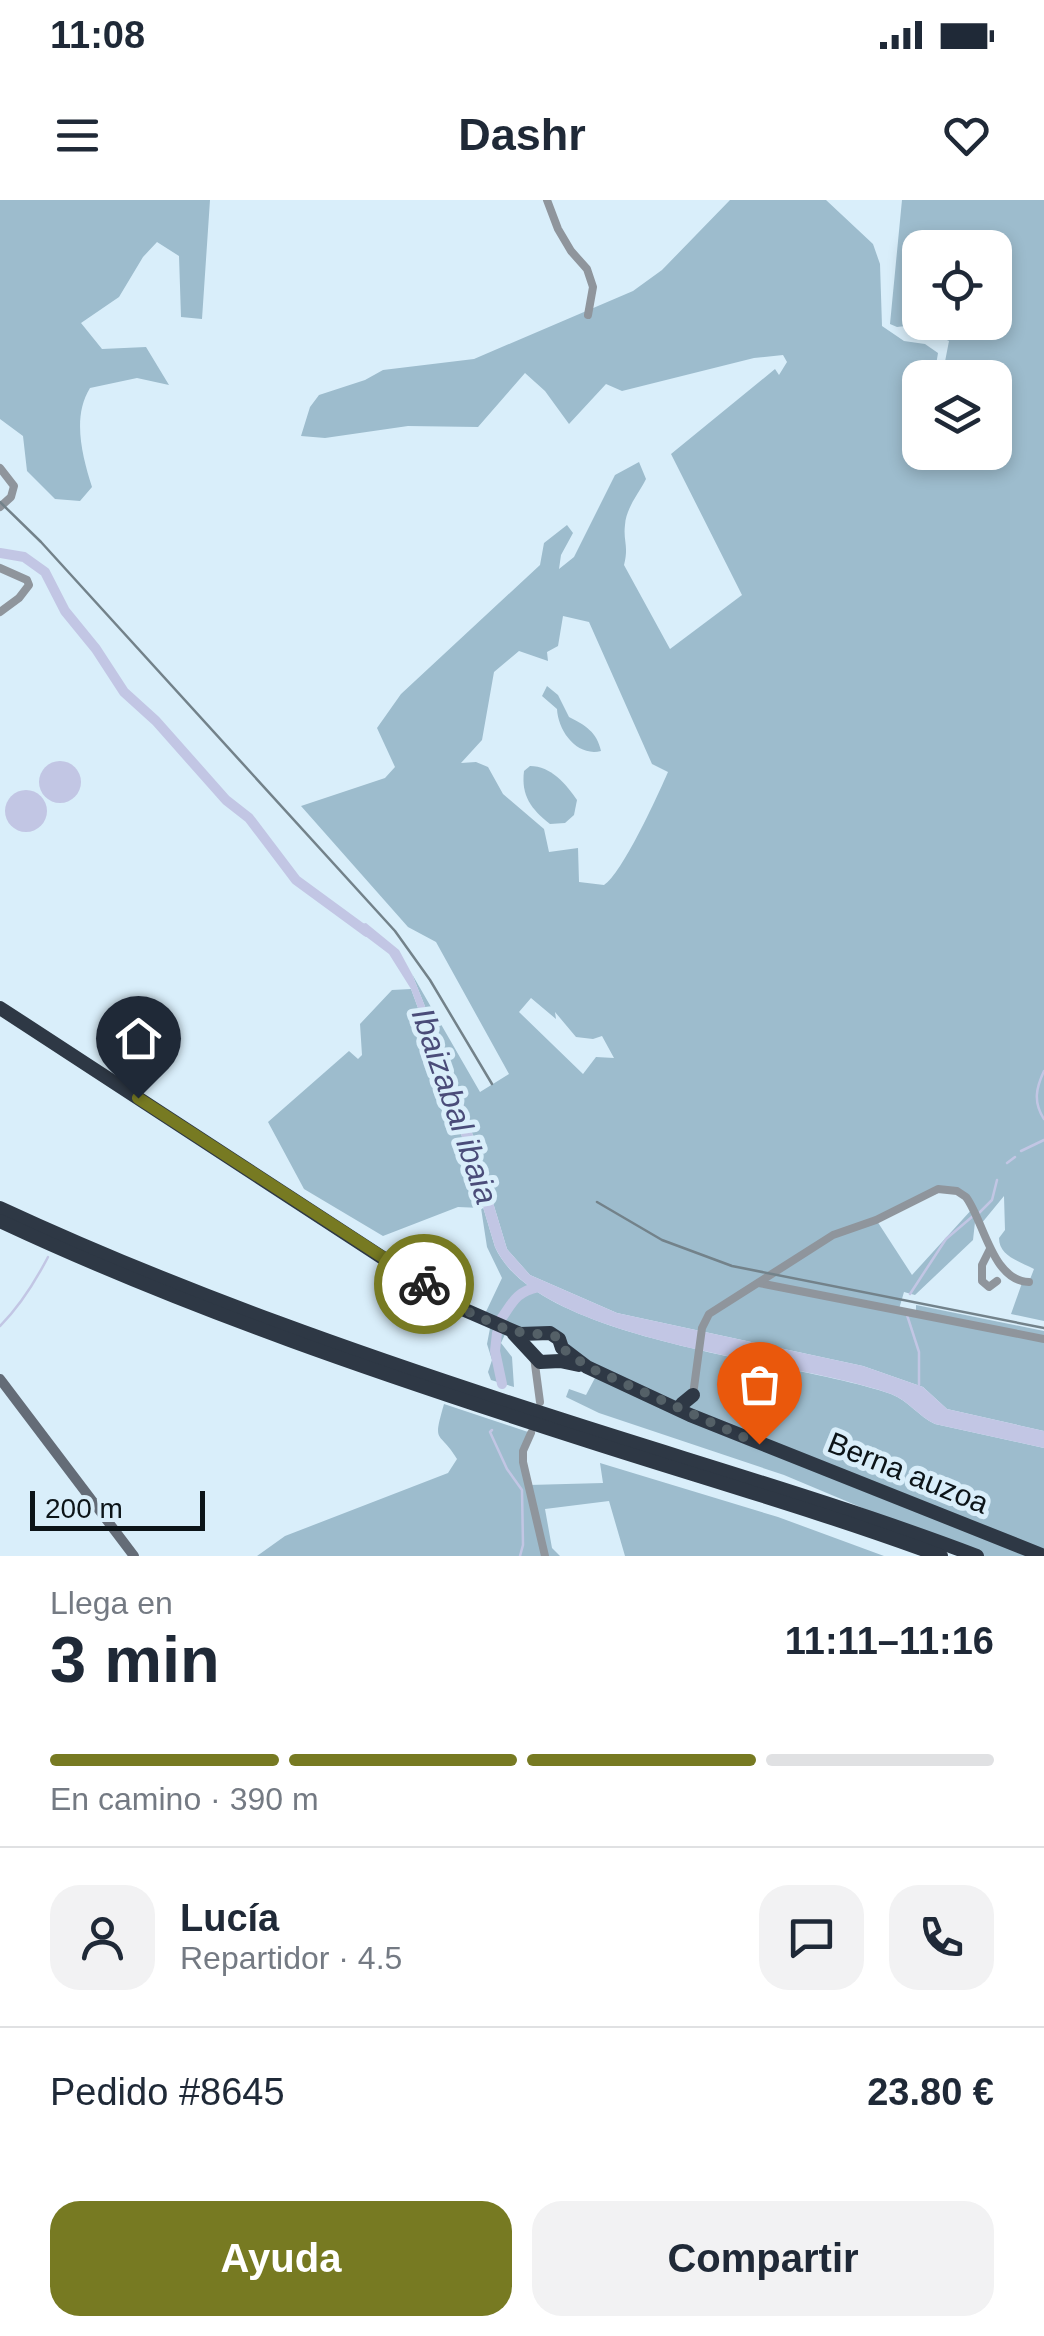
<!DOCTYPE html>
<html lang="es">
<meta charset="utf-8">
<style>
:root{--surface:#fff;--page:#f2f2f3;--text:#1f2937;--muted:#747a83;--line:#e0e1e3;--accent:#777a22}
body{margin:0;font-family:Arial,sans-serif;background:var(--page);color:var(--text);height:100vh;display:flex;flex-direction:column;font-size:38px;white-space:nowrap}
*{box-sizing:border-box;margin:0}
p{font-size:32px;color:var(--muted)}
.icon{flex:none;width:55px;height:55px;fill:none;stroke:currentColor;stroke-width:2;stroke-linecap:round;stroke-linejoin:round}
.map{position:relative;height:1356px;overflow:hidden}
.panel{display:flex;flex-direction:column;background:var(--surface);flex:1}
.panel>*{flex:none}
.controls{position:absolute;left:902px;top:30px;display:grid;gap:20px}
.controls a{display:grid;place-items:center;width:110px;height:110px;border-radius:20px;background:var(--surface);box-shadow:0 5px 15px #0003;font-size:50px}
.scale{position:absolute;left:30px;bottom:25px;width:175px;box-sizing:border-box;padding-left:10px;border:5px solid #0c1418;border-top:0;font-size:28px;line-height:35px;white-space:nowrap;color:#0c1418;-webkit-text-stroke:8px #d9eefa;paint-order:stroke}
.pin{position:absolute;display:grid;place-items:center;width:85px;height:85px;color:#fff;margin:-102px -42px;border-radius:50% 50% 50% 0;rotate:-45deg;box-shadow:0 0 10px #0007}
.pin .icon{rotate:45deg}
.courier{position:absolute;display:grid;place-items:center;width:100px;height:100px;margin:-50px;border:8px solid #777a22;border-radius:50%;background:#fff;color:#222;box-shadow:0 2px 12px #0007}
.headline em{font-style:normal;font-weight:800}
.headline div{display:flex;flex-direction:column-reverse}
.headline{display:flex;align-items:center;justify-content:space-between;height:170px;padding:0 50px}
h1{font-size:65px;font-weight:800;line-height:75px}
.bar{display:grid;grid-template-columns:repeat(4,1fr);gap:15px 10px;align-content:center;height:120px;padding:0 50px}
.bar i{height:12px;border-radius:8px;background:var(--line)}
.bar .on{background:var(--accent)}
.bar p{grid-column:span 4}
.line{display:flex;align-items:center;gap:25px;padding:0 50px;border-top:2px solid var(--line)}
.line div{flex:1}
.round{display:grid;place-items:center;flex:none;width:105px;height:105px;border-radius:30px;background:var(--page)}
.primary-button{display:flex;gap:20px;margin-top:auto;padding:20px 50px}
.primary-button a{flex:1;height:115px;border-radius:30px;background:var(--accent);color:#fff;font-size:40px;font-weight:800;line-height:115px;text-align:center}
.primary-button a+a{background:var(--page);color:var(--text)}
.status{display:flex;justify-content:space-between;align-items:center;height:70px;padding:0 50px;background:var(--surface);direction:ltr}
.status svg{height:28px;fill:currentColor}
header{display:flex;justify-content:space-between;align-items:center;height:130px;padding:0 50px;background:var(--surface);font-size:45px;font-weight:800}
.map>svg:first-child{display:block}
</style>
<div class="status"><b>11:08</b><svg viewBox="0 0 49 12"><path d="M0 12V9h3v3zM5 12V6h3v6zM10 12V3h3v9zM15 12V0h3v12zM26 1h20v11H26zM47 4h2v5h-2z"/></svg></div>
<header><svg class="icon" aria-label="menu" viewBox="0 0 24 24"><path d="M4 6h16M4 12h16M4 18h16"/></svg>Dashr<svg class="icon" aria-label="heart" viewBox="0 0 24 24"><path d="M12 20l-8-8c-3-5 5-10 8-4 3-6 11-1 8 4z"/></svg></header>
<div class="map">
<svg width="1044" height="1356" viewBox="0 0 1044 1356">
<rect width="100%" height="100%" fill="#d9eefa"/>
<g fill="#9dbccd" fill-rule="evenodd">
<path d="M0,0H210L202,119L181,117L179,56L157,42L143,57L119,97L81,123L102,149L146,147L169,185L137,178L90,188C72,217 82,255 92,287L80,301L55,299L27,271L23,236L0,219Z"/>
<path d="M730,0H826L873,44L880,64L882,126L904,141L925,144L938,153L934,177L920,178V252H995V178L942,177L949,141L914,125L897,127L890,124L902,0H1044V1121L1011,1114L1022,1083L1029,1082L1034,1069C1019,1061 999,1056 999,1038L1005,1030L1004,996L981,1024L975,1022L973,1040L915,1095L904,1092L899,1109L916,1112V1105L1044,1131V1231L947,1209L923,1187L863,1166L617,1113L530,1075L507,1049L461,896L412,774L480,892L509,874L436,742L408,727L301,606L385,578L395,567L377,528L401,494L540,365L544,343L567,325L573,333L561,355L559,369L574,357L615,275L639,262L646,279C639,293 626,308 625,325C623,341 629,346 624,365L670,449L742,395L671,254L775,169L779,175L787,162L783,155L754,158L622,191L606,184L569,224L545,191L525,173L478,227L408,226L325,238L301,236L310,207L319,195L365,180L383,170L474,159L633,91L662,70ZM920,48H995V122H920ZM563,416L589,422L652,564L668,572C658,595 622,674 604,685L579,682L578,648L549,652L544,629L503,594L488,567L476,562L461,563L482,540L494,472L519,451L548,461L547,452L558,446ZM531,798L556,819L555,812L576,837L593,839L602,836L614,858L596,857L583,874L519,812ZM947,989L970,1002L973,1008L912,1075L877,1021Z"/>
<path d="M547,486L558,495L569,517C585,525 597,532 601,551C577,557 558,531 557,509L542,496Z"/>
<path d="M530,566C551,566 566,584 577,600L574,615L565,623L550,624C531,609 521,596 524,571Z"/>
<path d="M411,789L447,887L495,1047C538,1143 796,1160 891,1194C909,1201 918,1216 935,1224L1044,1248V1356H977L784,1275L599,1213L566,1197L569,1189L586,1195L596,1176L561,1143L507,1130L501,1143L512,1157L514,1187L491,1180L488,1172L492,1160L487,1144L491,1123L483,1118L502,1078L487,1047L481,1008L458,1007L383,1036L304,989L268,922L349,851L358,859L362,855L360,824L392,790Z"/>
<path d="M444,1204L531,1233L523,1251L529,1285L603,1283L600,1263L778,1317L884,1356H625L609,1301L545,1309L552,1348L560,1356H257L285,1336L448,1273L457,1259C439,1229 432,1246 444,1204Z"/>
</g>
<g fill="#c2c6e4">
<circle cx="60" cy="582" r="21"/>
<circle cx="26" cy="611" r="21"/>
<path d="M366,723L399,750L412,774L461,896L507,1049L530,1075L617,1113L863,1166L923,1187L947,1209L1044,1231V1248L935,1224C918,1216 909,1201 891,1194C794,1159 540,1144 495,1047L447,887L411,789L389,754L352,726Z"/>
</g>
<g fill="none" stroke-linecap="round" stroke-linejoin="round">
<g stroke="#c2c6e4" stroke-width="2.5">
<path d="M1044,871C1036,888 1033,902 1044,919"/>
<path d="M1021,951L1044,940"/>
<path d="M1007,963L1015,957"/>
<path d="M979,1013L992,1000L997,980"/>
<path d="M910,1094L946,1039L973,1016"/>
<path d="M907,1115L919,1152V1185"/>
<path d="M0,1126C18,1108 36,1080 48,1057"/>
<path d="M492,1230L490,1232L507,1269L522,1290L523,1345L520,1356"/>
</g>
<g stroke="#c2c6e4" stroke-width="10">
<path d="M0,353L24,357L45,372L65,411L96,449L124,492L156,521L226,600L249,618L296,680L367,732"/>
<path d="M501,1119C513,1102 516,1092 538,1087"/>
<path d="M497,1133L495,1151L502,1184"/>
</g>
<g stroke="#8f959c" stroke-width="8">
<path d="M547,0L558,29L571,51L587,69L593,87L588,115"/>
<path d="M0,268L14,286L11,297L0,307"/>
<path d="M0,368L27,380L29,385L19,398L0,412"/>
<path d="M990,1049L982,1065V1081L989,1087L997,1081"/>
<path d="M759,1083L1044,1139"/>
<path d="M534,1157L540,1202"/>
<path d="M693,1195L702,1128L709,1114L833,1035L876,1020L938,989L957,991L966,997C984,1021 992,1081 1029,1082"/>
<path d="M531,1233L523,1251V1262L545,1356"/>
</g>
<path stroke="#646c77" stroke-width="10" d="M0,1179L134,1356"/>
<g stroke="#2e3845" stroke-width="14">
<path d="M0,808L458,1107L520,1134L550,1133L559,1139L562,1148L587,1167L690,1215L1044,1356"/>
<path d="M0,1008C181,1092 370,1158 560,1219C699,1264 840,1304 977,1356"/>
<path d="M0,1021C190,1110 389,1177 588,1241C706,1279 825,1313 941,1356"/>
<path d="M514,1134L540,1162L560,1161L579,1165"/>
<path d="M682,1204L693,1195"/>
</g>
<g stroke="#73828a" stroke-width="2.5">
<path d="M0,302L41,342L395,731L430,780L492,884"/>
<path d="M597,1002L662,1040L732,1066L1044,1128"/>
</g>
</g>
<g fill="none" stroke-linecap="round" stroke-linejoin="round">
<path stroke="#546067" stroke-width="10" stroke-dasharray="0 18" d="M424,1084L458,1107L510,1131L555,1136L562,1148L588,1167L759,1244"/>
<path stroke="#777a22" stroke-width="12" d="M138,898L424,1084"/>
</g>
<g text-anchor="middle" stroke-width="10" stroke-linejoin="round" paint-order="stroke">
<g font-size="30" fill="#0c1418" stroke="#d9eefa">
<text transform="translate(908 1273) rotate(22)" y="10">Berna auzoa</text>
</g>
<g font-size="32" font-style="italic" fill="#4a4c79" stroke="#d9eefa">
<text transform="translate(455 906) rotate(71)" y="11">Ibaizabal ibaia</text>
</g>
</g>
</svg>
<div class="controls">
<a><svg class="icon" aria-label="locate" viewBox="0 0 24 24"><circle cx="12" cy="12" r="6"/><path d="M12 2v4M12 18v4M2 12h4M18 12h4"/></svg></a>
<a><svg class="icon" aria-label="layers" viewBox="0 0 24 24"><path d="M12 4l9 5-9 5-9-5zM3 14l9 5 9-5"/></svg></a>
</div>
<div class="scale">200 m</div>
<div class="pin" style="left:759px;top:1244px;background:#ea580c"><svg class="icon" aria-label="bag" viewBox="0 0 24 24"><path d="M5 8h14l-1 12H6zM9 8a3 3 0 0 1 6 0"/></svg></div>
<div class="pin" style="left:138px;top:898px;background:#1f2937"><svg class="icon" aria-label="home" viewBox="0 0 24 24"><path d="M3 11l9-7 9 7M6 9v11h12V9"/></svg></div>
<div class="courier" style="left:424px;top:1084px"><svg class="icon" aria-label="bike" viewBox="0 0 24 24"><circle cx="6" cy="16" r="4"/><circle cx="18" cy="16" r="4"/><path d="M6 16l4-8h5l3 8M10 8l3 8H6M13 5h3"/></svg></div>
</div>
<section class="panel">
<div class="headline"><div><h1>3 min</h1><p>Llega en</p></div><em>11:11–11:16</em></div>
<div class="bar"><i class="on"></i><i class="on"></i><i class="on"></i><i></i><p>En camino · 390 m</p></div>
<div class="line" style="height:180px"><a class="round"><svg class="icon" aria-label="person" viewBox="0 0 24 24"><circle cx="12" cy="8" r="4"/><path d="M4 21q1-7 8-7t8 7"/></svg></a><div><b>Lucía</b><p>Repartidor · 4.5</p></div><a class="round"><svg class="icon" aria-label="chat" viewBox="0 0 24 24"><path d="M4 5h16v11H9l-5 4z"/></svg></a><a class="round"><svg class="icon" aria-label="phone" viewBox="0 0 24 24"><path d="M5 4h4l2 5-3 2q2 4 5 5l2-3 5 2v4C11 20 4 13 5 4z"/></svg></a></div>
<div class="line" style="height:130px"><div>Pedido #8645</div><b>23.80 €</b></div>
<div class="primary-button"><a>Ayuda</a><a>Compartir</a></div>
</section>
